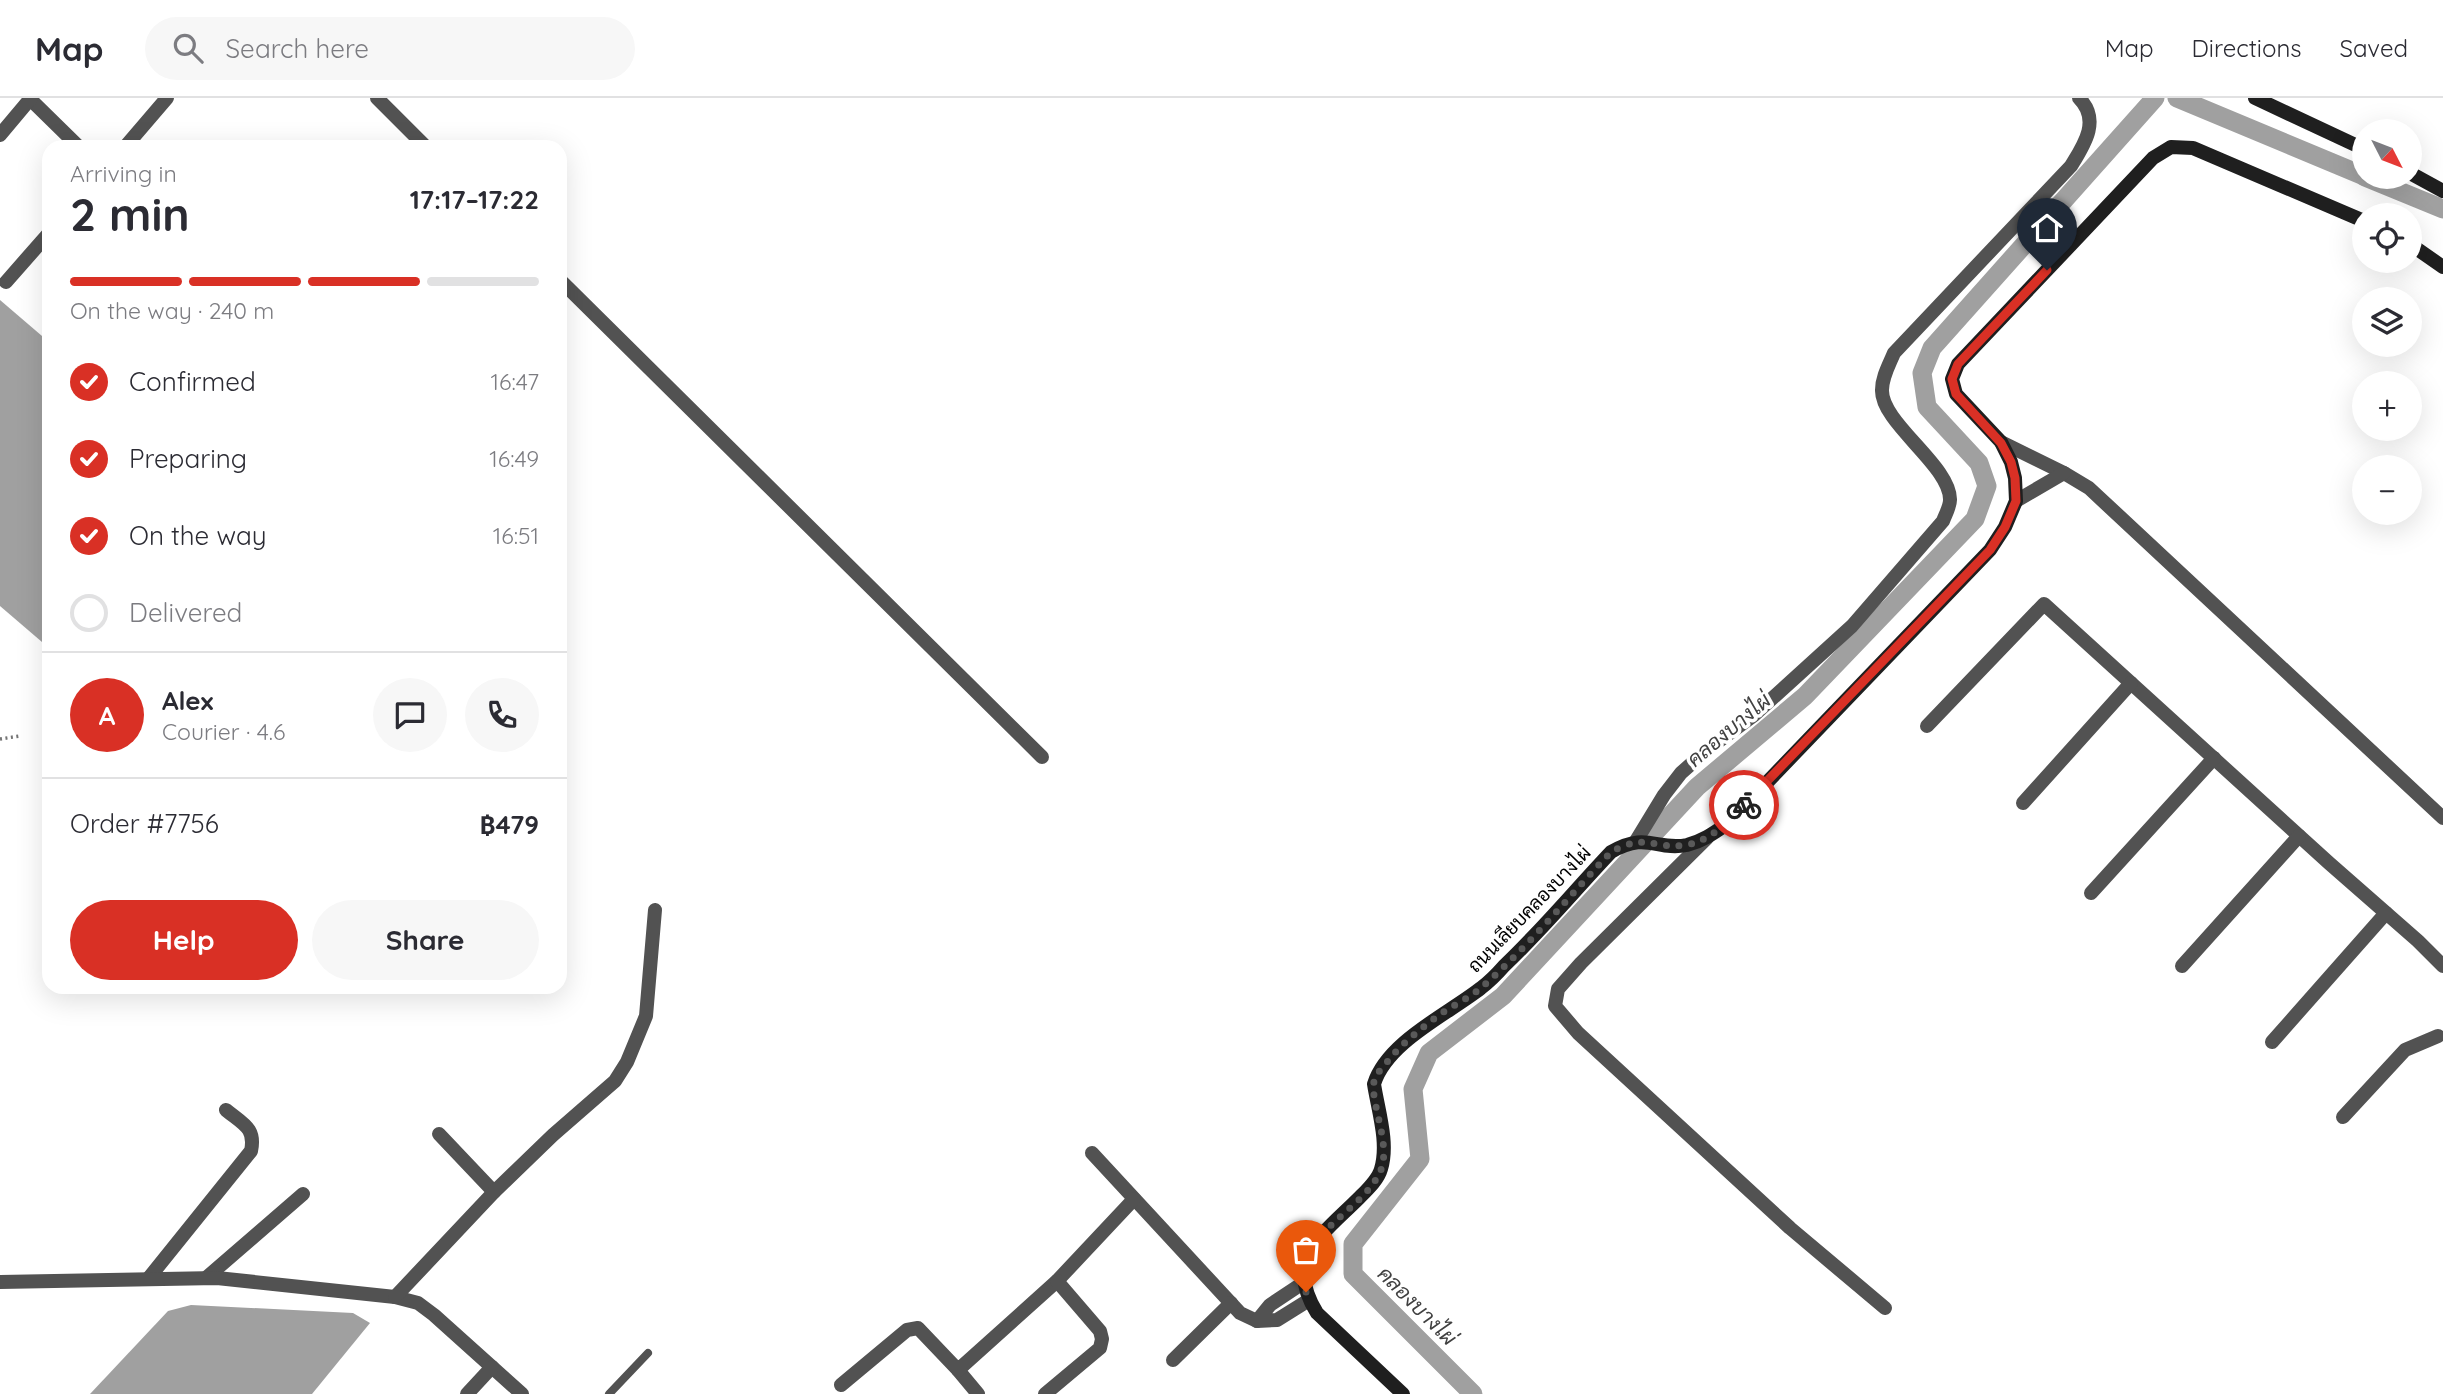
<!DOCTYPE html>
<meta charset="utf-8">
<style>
:root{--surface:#fff;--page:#f7f7f7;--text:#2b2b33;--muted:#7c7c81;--line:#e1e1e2;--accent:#d93025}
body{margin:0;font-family:Quicksand,Sarabun,sans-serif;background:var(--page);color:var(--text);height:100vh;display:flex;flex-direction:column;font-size:26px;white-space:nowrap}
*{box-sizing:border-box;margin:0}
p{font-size:23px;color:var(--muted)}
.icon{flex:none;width:38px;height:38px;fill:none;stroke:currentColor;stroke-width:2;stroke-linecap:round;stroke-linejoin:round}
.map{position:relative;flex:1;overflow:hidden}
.side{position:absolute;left:42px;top:42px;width:525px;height:854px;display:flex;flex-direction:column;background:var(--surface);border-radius:21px;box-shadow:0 7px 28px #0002}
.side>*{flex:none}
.needle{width:46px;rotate:132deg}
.fabs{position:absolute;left:2352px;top:21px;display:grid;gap:14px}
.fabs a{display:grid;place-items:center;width:70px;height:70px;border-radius:50%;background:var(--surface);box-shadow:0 7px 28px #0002;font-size:35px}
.pin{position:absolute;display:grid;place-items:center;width:60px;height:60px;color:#fff;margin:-72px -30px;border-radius:50% 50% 50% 0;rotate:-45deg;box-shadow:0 0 7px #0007}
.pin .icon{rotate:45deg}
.courier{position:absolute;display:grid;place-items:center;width:70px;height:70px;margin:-35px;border:5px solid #d93025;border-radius:50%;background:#fff;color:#222;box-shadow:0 2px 9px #0007}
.head em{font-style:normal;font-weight:700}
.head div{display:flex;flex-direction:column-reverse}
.head{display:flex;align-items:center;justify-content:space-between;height:119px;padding:0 28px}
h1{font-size:46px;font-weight:700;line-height:52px}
.bar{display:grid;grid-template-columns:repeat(4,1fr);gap:10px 7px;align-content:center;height:84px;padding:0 28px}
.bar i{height:9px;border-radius:5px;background:var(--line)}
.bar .current{background:var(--accent)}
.bar p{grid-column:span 4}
.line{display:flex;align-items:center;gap:18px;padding:0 28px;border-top:2px solid var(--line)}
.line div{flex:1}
.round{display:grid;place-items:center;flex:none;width:74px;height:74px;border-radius:37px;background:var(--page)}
ol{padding:0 28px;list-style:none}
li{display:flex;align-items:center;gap:21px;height:77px}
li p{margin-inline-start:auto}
li .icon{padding:7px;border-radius:50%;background:var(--accent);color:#fff;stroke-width:4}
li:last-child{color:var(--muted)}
li i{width:38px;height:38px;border:4px solid var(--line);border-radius:50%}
.primary-button{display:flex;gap:14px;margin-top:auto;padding:14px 28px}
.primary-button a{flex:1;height:80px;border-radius:42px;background:var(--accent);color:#fff;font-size:28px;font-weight:700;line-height:80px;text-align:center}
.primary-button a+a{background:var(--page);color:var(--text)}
header{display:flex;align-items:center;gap:42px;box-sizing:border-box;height:98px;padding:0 35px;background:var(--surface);border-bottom:2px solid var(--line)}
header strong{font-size:33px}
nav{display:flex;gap:38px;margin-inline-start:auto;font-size:24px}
.search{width:490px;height:63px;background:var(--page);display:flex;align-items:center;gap:18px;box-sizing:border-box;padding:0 24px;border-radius:38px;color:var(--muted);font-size:26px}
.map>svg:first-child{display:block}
</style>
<header>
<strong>Map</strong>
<div class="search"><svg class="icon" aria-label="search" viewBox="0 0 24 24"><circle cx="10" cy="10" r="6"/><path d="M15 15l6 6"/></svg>Search here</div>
<nav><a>Map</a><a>Directions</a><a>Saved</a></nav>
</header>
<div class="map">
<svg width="2443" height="1296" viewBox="0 0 2443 1296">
<rect width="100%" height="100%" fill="#fff"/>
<g fill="#a0a0a0">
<path d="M0,202L49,244V550L0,508Z"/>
<path d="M191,1207L353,1215L370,1225L312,1296H90L168,1213Z"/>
</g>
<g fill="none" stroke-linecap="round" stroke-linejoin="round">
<g stroke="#a0a0a0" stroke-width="19">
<path d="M2177,0L2364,78"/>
<path d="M2365,79L2443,111"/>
<path d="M1473,1296L1353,1176V1146L1420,1061L1413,991L1429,955L1503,898L1697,689L1805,598L1975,421L1987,388L1979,365L1927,309L1922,275L1932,250L2155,0"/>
</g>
<path stroke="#747474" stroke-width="3.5" stroke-dasharray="2 3.5" stroke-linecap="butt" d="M0,641L20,638"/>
<path stroke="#525252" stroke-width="8" d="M609,1296L648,1255"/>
<g stroke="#525252" stroke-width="14">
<path d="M29,0L79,49"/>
<path d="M377,0L426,49"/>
<path d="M0,37L31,0"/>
<path d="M125,49L167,0"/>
<path d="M560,182L1042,659"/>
<path d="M6,184L49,135"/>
<path d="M2001,344L2064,375L2089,390L2443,720"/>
<path d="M2016,403L2064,375"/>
<path d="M1927,628L2044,506L2329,765L2418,843L2443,868"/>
<path d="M2023,705L2131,585"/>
<path d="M1707,740L1581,865L1558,891L1555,908L1578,935L1790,1130L1885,1210"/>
<path d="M1636,743L1664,697L1681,675L1708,651L1754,617L1852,528L1943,423C1945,417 1950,409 1950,402C1951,368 1881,325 1882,292C1882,279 1889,267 1894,255L2071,68C2084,47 2101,22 2079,0"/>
<path d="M2091,795L2214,660"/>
<path d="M2182,868L2299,738"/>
<path d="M2272,944L2386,815"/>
<path d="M2343,1019L2405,952L2438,938"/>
<path d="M439,1036L494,1094"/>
<path d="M1092,1055L1240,1215L1257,1223"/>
<path d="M206,1180L303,1096"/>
<path d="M148,1181L251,1053C256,1030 243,1026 226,1012"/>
<path d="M0,1184L217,1180L395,1199L418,1205L434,1217L522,1296"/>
<path d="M1303,1185L1270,1207L1257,1223L1277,1222L1309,1202"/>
<path d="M395,1199L494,1094L553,1037L615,983L627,964L646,918L655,812"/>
<path d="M1173,1262L1231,1205"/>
<path d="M958,1272L978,1296"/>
<path d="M841,1287L907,1232L918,1230L958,1272L1057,1183L1134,1101"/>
<path d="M467,1296L492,1269"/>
<path d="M1045,1296L1100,1250L1102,1241L1100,1233L1057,1183"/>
</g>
<g stroke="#1f1f1f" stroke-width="14">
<path d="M2255,0L2364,51"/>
<path d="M2410,75L2443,93"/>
<path d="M2410,146L2443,169"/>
<path d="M1403,1296L1317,1215C1283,1161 1322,1137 1359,1100C1367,1092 1378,1082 1381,1071C1389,1045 1378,1012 1374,986C1387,944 1448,916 1481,890C1489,884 1497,876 1504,868C1542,832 1575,792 1611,754C1647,733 1656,753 1687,747C1703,743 1714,735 1727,726L1990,452L2005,429L2016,403L2015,380L2011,364L2001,344L1956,296L1952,281L1958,266L2153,60L2171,49L2193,50L2364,123"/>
</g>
</g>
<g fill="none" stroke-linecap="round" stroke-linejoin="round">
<path stroke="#595959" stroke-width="7" stroke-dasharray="0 12.6" d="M1306,1194C1290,1137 1360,1117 1380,1074C1393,1046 1367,1000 1375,980C1379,972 1386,966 1391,959C1405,943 1422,930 1439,917C1453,907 1470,900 1483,888C1529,848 1569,798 1611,754C1646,734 1654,752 1686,747C1710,743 1728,724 1744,707"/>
<path stroke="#d93025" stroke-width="9" d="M1744,707L1990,452L2005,429L2016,403L2015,380L2011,364L2001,345L1956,296L1952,281L1958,266L2047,172"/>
</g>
<g text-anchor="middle" stroke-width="7" stroke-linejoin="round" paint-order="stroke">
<g font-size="19" fill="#000" stroke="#fff">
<text transform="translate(1529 811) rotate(-46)" y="7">ถนนเลียบคลองบางไผ่</text>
</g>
<g font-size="21" font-style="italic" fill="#414141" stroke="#fff">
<text transform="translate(1729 632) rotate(-40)" y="7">คลองบางไผ่</text>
<text transform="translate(1417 1208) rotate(45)" y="7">คลองบางไผ่</text>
</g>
</g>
</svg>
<div class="fabs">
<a><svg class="needle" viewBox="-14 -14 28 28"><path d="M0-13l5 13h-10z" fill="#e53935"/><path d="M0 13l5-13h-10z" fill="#7c7c81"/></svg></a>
<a><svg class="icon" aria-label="locate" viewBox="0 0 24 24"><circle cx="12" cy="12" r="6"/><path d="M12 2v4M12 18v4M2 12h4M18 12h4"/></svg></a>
<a><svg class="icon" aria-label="layers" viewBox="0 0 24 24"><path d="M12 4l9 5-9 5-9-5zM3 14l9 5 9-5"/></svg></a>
<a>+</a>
<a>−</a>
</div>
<div class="pin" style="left:1306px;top:1194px;background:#ea580c"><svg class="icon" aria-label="bag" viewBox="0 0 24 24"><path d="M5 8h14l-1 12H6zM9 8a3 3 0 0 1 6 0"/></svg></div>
<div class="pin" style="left:2047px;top:172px;background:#1f2937"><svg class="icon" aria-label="home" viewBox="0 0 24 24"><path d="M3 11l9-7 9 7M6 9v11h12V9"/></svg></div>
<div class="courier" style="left:1744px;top:707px"><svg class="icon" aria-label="bike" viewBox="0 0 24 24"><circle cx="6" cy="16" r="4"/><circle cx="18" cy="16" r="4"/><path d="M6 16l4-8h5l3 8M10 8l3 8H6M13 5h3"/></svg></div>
<section class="side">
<div class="head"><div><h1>2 min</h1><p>Arriving in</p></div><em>17:17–17:22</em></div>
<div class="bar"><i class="current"></i><i class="current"></i><i class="current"></i><i></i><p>On the way · 240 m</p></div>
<ol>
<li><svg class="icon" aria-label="check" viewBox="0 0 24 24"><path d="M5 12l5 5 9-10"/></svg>Confirmed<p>16:47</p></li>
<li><svg class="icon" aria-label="check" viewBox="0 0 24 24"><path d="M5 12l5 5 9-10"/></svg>Preparing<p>16:49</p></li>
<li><svg class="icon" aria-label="check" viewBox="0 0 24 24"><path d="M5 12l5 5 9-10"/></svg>On the way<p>16:51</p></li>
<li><i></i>Delivered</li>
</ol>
<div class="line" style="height:126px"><b class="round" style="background:var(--accent);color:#fff">A</b><div><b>Alex</b><p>Courier · 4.6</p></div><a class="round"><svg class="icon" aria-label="chat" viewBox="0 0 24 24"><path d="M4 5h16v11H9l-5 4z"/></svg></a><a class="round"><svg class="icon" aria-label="phone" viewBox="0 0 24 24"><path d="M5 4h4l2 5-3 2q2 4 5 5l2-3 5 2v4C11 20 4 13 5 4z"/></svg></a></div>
<div class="line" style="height:91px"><div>Order #7756</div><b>฿479</b></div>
<div class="primary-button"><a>Help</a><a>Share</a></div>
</section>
</div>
